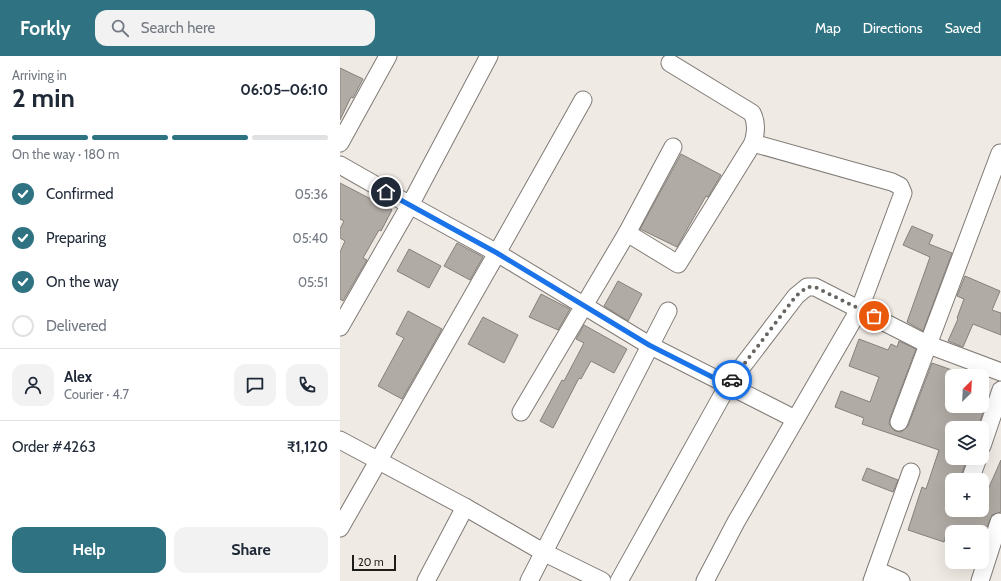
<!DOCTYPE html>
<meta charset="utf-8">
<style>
:root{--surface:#fff;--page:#f2f2f3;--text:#1f2937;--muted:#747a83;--line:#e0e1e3;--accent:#2f7383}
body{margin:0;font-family:Cabin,sans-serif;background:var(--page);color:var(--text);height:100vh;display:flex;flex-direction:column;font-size:15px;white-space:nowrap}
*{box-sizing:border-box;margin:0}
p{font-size:13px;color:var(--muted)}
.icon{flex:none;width:22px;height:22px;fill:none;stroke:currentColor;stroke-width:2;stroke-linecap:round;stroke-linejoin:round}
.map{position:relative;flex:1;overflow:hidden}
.drawer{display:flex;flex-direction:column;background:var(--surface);width:340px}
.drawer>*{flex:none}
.needle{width:26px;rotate:24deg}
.buttons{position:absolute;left:605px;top:313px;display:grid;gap:8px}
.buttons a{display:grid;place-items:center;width:44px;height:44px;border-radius:8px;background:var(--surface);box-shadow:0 4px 16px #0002;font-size:20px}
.scale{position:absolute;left:12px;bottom:10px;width:44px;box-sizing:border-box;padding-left:4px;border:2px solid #1f1d1a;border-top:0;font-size:11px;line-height:14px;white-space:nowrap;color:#1f1d1a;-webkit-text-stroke:3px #f0eae4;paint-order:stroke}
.pin{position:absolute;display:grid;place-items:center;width:34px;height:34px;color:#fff;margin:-17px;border:2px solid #fff;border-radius:50%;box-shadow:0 1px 4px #0007}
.courier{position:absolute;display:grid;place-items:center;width:40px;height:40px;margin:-20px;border:3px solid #1a73e8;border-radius:50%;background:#fff;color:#222;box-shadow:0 1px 5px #0007}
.overview em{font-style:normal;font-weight:700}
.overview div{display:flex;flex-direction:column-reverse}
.overview{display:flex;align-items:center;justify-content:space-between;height:68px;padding:0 12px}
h1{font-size:26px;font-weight:700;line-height:30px}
.bar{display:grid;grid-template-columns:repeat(4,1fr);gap:6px 4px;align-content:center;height:48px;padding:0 12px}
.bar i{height:5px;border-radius:3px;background:var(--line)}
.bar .current{background:var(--accent)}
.bar p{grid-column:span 4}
.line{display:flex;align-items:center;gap:10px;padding:0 12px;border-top:1px solid var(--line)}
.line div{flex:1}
.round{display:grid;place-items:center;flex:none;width:42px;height:42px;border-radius:12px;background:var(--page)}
ol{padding:0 12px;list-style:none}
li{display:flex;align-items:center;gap:12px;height:44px}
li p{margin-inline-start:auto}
li .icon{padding:4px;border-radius:50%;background:var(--accent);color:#fff;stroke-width:4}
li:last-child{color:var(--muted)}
li i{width:22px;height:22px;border:2px solid var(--line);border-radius:50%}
.action{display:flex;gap:8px;margin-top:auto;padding:8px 12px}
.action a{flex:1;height:46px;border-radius:12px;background:var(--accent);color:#fff;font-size:16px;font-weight:700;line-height:46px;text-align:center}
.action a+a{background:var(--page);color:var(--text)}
header{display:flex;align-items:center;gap:24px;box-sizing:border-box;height:56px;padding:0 20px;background:var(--accent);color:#fff}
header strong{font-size:19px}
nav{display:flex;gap:22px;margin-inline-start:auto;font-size:14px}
.search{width:280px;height:36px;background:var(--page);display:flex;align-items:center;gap:10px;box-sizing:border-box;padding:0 14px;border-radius:12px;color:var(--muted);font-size:15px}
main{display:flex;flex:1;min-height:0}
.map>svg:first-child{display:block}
</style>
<header>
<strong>Forkly</strong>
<div class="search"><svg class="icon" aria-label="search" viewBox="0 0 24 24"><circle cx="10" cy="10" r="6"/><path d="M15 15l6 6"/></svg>Search here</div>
<nav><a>Map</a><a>Directions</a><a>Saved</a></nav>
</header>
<main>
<section class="drawer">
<div class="overview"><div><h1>2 min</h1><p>Arriving in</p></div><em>06:05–06:10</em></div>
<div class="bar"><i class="current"></i><i class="current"></i><i class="current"></i><i></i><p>On the way · 180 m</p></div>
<ol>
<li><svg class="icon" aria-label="check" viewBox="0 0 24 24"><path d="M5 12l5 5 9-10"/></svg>Confirmed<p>05:36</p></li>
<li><svg class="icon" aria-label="check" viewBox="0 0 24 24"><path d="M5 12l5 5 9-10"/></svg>Preparing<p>05:40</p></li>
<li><svg class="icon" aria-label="check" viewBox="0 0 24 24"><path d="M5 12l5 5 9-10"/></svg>On the way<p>05:51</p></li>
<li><i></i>Delivered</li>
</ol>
<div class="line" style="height:72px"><a class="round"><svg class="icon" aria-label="person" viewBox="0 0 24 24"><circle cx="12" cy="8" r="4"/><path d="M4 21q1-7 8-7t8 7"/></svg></a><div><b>Alex</b><p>Courier · 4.7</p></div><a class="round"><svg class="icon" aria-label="chat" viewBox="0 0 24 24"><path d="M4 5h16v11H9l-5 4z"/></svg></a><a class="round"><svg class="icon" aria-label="phone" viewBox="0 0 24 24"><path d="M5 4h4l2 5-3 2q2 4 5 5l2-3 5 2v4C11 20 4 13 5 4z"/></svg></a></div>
<div class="line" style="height:52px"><div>Order #4263</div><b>₹1,120</b></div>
<div class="action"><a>Help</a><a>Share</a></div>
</section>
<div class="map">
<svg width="661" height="525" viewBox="0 0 661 525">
<rect width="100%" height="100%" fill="#f0eae4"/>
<g fill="#b1aba5" stroke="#87817c">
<path d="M0,12L23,23L13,42L11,41L0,64Z"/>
<path d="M341,98L381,119L368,141L366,140L337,191L300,173Z"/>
<path d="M0,127L52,154L41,175L39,174L23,202L27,204L3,245L0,243V196L5,185L0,182V173L4,165L0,163Z"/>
<path d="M572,170L593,179L589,188L612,197L583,275L567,266L590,201L563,189Z"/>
<path d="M117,187L143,201L130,224L104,210Z"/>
<path d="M69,193L101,210L89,232L57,215Z"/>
<path d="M625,220L660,235L652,254L661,257V279L633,268L623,291L608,285L618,263L617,262L624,243L617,240Z"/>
<path d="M278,225L302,238L288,265L264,250Z"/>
<path d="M201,238L230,253L218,274L189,261Z"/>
<path d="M68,255L102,273L62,343L38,330L64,282L56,278Z"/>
<path d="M143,261L178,279L164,307L128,288Z"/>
<path d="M244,269L287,293L274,317L251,305L241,323L239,322L213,372L200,365L222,324L224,325L244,287L236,283Z"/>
<path d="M519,283L548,294L551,288L557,291L559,285L576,293L550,362L549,368L555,375L561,376L568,370L592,307L612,314V350H645L638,372H612V402H627L620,424H612V454H642V447L661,404V456L652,459L645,476H607L604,486L568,474L582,431L586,433L599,394L522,368L524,362L495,351L501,335L530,346L539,321L509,310Z"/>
<path d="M527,412L558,424L553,436L522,424Z"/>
</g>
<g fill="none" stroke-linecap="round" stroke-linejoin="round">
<defs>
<g id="minor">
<path d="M243,44L157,197L309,289L455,363"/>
<path d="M0,87L48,0"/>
<path d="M0,109L70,149L0,271"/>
<path d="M287,177L338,208L413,87C416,76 417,67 412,57L330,7"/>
<path d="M181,356L287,177L333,91"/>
<path d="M559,366L660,97"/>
<path d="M0,384L125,451L203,496L262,525"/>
<path d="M642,390L661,334"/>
<path d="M630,424L638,402"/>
<path d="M0,472L157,197L70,149L149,0"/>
<path d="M536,514L561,525"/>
<path d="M86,525L125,451"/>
<path d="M189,525L328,255"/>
<path d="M279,525L388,329L456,240L467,231H475L589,289L661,316"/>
<path d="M365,525L396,466L520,252L563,137L560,130L552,126L413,87"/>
<path d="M532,525L571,416"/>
<path d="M640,525L659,466"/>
</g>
</defs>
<use href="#minor" stroke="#807a75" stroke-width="19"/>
<use href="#minor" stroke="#fff" stroke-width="17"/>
</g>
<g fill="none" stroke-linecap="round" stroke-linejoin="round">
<path stroke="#686561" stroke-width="4" stroke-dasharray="0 7.2" d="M392,324L456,240L467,231H475L534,260"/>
<path stroke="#1a73e8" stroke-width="5" d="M46,136L157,197L309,289L388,329L392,324"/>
</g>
</svg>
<div class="buttons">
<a><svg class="needle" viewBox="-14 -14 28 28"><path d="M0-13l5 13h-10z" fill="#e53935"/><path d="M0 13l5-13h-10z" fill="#747a83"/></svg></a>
<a><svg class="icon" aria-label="layers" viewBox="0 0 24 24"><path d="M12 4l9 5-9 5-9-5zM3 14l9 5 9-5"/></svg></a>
<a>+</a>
<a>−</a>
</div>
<div class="scale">20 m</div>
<div class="pin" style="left:534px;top:260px;background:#ea580c"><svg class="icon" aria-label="bag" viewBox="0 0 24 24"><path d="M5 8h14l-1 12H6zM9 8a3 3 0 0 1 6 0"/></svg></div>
<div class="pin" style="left:46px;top:136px;background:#1f2937"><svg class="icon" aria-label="home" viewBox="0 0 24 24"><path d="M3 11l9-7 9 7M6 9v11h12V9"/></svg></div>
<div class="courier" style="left:392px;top:324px"><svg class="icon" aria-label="car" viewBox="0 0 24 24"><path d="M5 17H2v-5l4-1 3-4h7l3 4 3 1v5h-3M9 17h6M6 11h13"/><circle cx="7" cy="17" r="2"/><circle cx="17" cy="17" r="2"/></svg></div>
</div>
</main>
